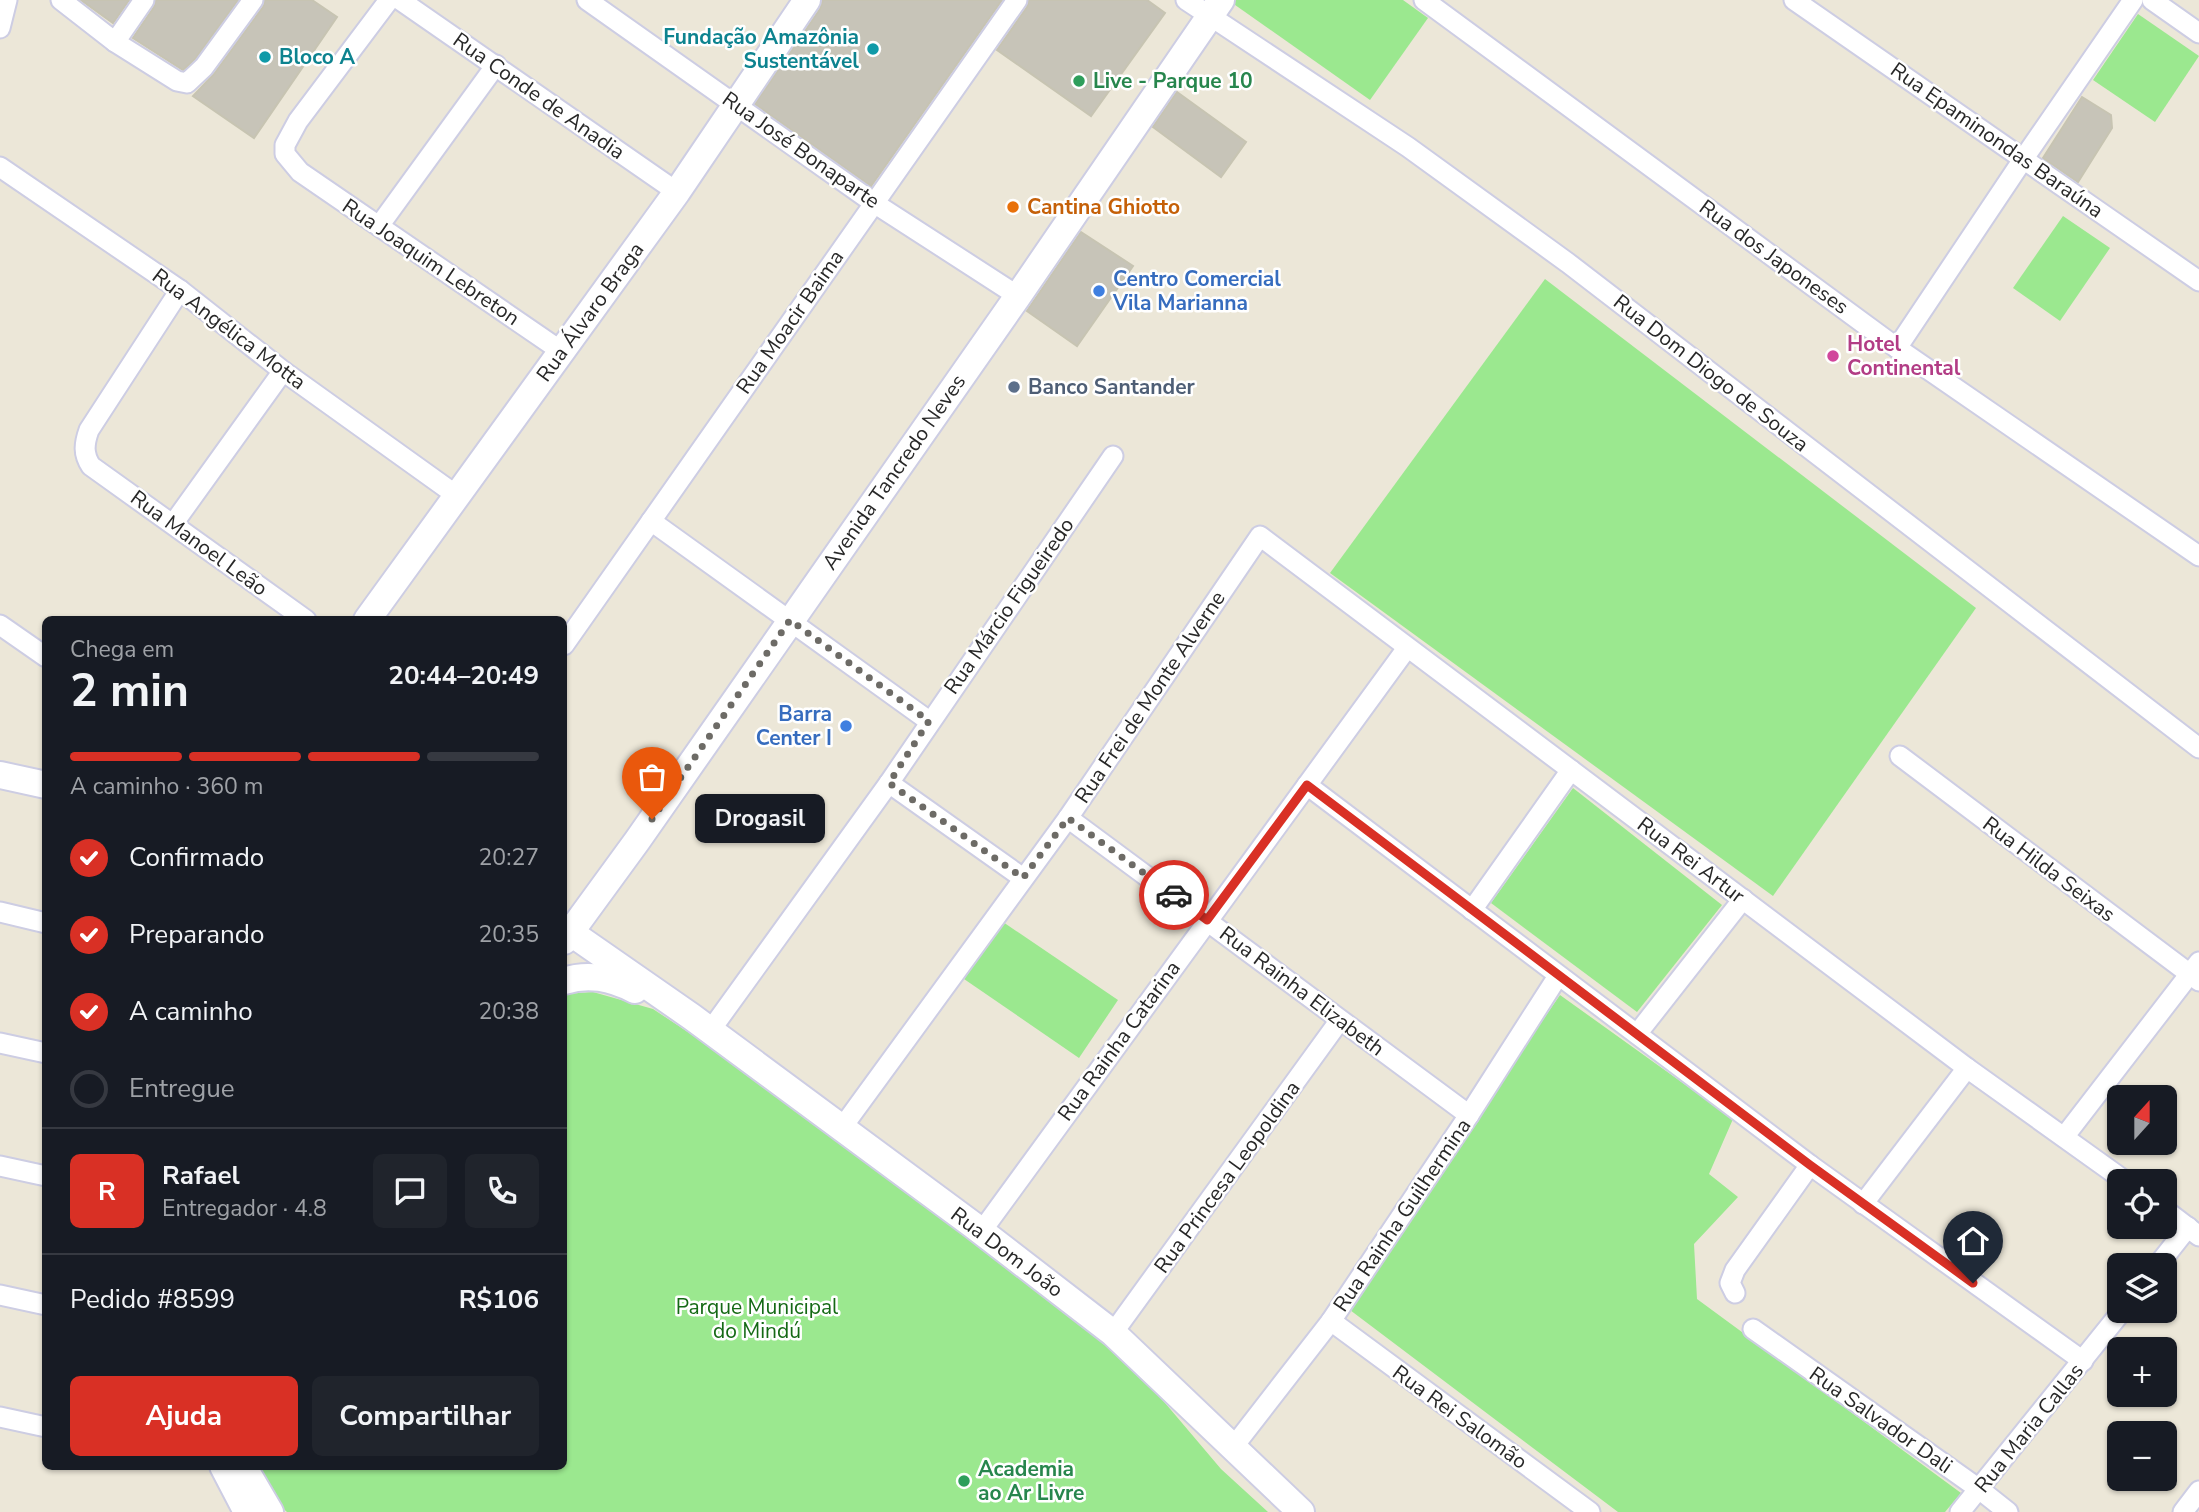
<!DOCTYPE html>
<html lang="pt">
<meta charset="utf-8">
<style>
:root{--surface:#171b24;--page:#20242c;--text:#f1f3f6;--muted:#9ea1a6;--line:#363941;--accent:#d93025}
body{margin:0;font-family:"Nunito Sans",sans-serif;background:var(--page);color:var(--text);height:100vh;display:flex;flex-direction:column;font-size:26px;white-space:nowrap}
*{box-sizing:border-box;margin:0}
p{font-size:23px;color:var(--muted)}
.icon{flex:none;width:38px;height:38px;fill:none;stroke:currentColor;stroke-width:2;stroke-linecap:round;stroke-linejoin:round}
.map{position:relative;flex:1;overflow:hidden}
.drawer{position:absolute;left:42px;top:616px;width:525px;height:854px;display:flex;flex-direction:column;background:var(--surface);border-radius:10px;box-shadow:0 2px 5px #0004}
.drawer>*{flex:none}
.needle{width:46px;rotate:21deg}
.fabs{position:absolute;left:2107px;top:1085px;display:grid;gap:14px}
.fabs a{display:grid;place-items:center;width:70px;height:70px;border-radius:10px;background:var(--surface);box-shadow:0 2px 5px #0004;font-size:35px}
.pin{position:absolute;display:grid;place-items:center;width:60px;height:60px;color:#fff;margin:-72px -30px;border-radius:50% 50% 50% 0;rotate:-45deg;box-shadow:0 0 7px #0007}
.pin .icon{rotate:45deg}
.courier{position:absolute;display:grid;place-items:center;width:70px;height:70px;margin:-35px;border:5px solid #d93025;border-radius:50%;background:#fff;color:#222;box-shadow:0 2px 9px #0007}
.bubble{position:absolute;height:49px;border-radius:10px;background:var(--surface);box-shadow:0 2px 5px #0004;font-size:23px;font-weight:700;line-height:49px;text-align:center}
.summary em{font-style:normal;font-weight:700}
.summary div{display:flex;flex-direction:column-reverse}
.summary{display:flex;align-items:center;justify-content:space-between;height:119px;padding:0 28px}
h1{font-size:46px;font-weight:700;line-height:52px}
.bar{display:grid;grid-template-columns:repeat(4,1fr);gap:10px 7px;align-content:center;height:84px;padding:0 28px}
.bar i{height:9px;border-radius:5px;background:var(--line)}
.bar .selected{background:var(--accent)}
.bar p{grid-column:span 4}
.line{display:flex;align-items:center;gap:18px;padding:0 28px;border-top:2px solid var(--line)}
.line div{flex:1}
.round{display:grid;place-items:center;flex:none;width:74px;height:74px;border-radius:10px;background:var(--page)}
ol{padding:0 28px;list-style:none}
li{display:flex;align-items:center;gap:21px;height:77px}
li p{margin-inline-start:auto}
li .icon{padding:7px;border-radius:50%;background:var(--accent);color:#fff;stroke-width:4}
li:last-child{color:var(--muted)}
li i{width:38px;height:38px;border:4px solid var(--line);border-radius:50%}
.action{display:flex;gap:14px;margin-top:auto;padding:14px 28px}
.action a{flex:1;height:80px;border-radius:10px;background:var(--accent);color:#fff;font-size:28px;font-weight:700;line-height:80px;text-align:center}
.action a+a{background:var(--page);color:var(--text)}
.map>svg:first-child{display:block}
</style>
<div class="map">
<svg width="2199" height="1512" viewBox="0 0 2199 1512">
<rect width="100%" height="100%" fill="#ece7d8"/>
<g fill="#9be88f">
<path d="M1228,0H1403L1428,18L1370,100Z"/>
<path d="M2138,14L2199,56L2155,122L2093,80Z"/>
<path d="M2063,216L2110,248L2060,321L2013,288Z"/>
<path d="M1545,279L1976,608L1773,896L1330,573Z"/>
<path d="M1573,788L1722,905L1637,1012L1491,903Z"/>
<path d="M1003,922L1118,1000L1079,1058L964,979Z"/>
<path d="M593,992L653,1009L700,1040L1110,1338L1221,1469L1268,1512H287L264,1491L254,1467L564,1466V994Z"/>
<path d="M1560,995L1733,1119L1709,1174L1738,1197L1694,1244L1697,1299L1961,1493L1945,1512H1618L1346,1307Z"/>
</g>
<g fill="#c7c4b8" stroke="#c7c4b2" stroke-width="2">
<path d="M81,0H129L113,23Z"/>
<path d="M156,0H238L195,59L183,70L133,38L154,7Z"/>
<path d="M265,0H312L337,17L254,138L193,96L214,74L263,7Z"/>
<path d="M823,0H1002L871,186L755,104L820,9Z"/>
<path d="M1029,0H1147L1165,13L1091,116L997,50L1027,7Z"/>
<path d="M1177,92L1246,142L1221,177L1153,127Z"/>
<path d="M2082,97L2111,115L2112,128L2078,182L2043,158Z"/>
<path d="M1081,232L1133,266L1077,346L1027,311Z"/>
</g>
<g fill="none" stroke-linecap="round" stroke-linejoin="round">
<defs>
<g id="street">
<path d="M61,0L115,42L177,81L187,83L204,67L253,0"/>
<path d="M389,0L298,121L285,145V154L300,172L561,351"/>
<path d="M400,0L677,192"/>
<path d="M587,0L874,203L1018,296"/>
<path d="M1186,0L1408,147L1568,263L2199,748"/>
<path d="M1424,0L1897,348L2199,556"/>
<path d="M1794,0L2199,281"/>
<path d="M2152,0L2199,33"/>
<path d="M0,28L7,0"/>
<path d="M115,42L144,0"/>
<path d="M0,167L180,290L283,371L456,495"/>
<path d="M379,226L496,65"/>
<path d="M180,290L89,430C84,444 83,454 91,466L306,620"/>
<path d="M1897,348L2024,158L2133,0"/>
<path d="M651,521L929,721"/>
<path d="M173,524L283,371"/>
<path d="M0,625L46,657"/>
<path d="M564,645L1017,0"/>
<path d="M1900,756L2199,981"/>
<path d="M889,783L1023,878"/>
<path d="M1307,785L1810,1165L2083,1361"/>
<path d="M1068,818L1469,1115"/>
<path d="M1472,910L1571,770"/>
<path d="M0,912L46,923"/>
<path d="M710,1031L889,783L1113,456"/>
<path d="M1637,1034L1743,899"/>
<path d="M0,1043L46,1053"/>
<path d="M841,1129L1068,818L1260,536L1967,1068L2125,1181"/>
<path d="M2064,1137L2199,962"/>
<path d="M0,1166L46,1176"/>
<path d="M1863,1204L1967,1068"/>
<path d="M2165,1210L2199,1236"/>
<path d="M981,1232L1407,648"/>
<path d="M2158,1265L2188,1227"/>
<path d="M1735,1293L1730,1283L1735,1270L1810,1165"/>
<path d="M0,1295L46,1305"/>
<path d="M1331,1321L1590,1512"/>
<path d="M1753,1329L1979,1489L2008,1512"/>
<path d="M1113,1333L1340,1020"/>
<path d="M0,1417L46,1427"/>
<path d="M1234,1446L1331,1321L1469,1115L1558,976"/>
<path d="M1960,1512L2122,1311"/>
<path d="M2183,1512L2199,1491"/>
</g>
<g id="secondary">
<path d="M367,620L677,192L807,0"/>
<path d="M0,775L46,785"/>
<path d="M564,928L692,1017L973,1225L1113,1333L1301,1512"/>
<path d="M564,941L637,841L1018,296L1221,0"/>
<path d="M564,981C589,973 611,978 635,990"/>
<path d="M223,1466L247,1512"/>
<path d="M243,1466L270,1512"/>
</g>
</defs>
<use href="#street" stroke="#cdcde3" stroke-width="23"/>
<use href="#secondary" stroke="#cdcde3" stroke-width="30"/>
<use href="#street" stroke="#fff" stroke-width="19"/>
<use href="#secondary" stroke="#fff" stroke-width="26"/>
</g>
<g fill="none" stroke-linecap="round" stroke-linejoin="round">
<path stroke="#6d6b66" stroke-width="7" stroke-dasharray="0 12.6" d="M652,819L790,620L929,721L889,783L1023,878L1068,818L1174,895"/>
<path stroke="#d93025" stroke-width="9" d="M1174,895L1207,920L1307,785L1810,1165L1973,1283"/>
</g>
<g fill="#0f9aa8" stroke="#fff" stroke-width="2.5">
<circle cx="873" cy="49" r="7"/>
<circle cx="265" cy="57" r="7"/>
</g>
<g fill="#2e9e5b" stroke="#fff" stroke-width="2.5">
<circle cx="1079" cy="81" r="7"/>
<circle cx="964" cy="1481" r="7"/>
</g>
<circle fill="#e8710a" stroke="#fff" stroke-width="2.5" cx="1013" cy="207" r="7"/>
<g fill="#3f7fe0" stroke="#fff" stroke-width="2.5">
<circle cx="1099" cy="291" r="7"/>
<circle cx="846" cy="726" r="7"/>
</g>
<circle fill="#d1479c" stroke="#fff" stroke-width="2.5" cx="1833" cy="356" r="7"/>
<circle fill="#5c6f8a" stroke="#fff" stroke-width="2.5" cx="1014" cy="387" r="7"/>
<g text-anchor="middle" stroke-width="5" stroke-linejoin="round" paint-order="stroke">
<g font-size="21" font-weight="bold" fill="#0d838f" stroke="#fff" text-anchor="end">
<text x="859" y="44">Fundação Amazônia<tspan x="859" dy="24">Sustentável</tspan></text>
<text x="279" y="64" text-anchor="start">Bloco A</text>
</g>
<g font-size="21" font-weight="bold" fill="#27864d" stroke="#fff" text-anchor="start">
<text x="1093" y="88">Live - Parque 10</text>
<text x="978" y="1476">Academia<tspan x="978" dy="24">ao Ar Livre</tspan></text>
</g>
<g font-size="21" fill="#282828" stroke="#fff">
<text transform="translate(539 96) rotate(35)" y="7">Rua Conde de Anadia</text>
<text transform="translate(1997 140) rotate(35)" y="7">Rua Epaminondas Baraúna</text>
<text transform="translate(801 150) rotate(35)" y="7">Rua José Bonaparte</text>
<text transform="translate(1774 257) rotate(36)" y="7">Rua dos Japoneses</text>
<text transform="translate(431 262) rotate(34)" y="7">Rua Joaquim Lebreton</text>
<text transform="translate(590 312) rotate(-54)" y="7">Rua Álvaro Braga</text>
<text transform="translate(790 322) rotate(-55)" y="7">Rua Moacir Baima</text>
<text transform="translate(229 329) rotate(37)" y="7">Rua Angélica Motta</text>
<text transform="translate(1711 373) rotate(38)" y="7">Rua Dom Diogo de Souza</text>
<text transform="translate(894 472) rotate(-55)" y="7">Avenida Tancredo Neves</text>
<text transform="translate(199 543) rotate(36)" y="7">Rua Manoel Leão</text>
<text transform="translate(1009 606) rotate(-55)" y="7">Rua Márcio Figueiredo</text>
<text transform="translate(1150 697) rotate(-56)" y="7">Rua Frei de Monte Alverne</text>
<text transform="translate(1691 860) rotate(37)" y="7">Rua Rei Artur</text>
<text transform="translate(2049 869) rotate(37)" y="7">Rua Hilda Seixas</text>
<text transform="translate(1302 991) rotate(37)" y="7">Rua Rainha Elizabeth</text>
<text transform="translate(1119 1041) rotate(-54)" y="7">Rua Rainha Catarina</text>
<text transform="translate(1227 1177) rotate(-54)" y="7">Rua Princesa Leopoldina</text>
<text transform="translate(1402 1215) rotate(-56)" y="7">Rua Rainha Guilhermina</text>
<text transform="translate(1007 1252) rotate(37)" y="7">Rua Dom João</text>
<text transform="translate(1460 1417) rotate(36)" y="7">Rua Rei Salomão</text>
<text transform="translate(1881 1420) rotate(35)" y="7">Rua Salvador Dali</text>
<text transform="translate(2029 1428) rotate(-51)" y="7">Rua Maria Callas</text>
</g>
<g font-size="21" font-weight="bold" fill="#c56008" stroke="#fff" text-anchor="start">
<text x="1027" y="214">Cantina Ghiotto</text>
</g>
<g font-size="21" font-weight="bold" fill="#366cbe" stroke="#fff" text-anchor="start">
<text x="1113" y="286">Centro Comercial<tspan x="1113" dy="24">Vila Marianna</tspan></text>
<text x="832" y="721" text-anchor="end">Barra<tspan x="832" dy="24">Center I</tspan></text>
</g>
<g font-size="21" font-weight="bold" fill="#b23c85" stroke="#fff" text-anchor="start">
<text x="1847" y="351">Hotel<tspan x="1847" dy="24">Continental</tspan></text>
</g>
<g font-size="21" font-weight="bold" fill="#4e5e75" stroke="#fff" text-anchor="start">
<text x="1028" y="394">Banco Santander</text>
</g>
<g font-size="21" fill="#146914" stroke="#fff">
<text x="757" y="1314">Parque Municipal<tspan x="757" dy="24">do Mindú</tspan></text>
</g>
</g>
</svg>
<div class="fabs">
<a><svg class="needle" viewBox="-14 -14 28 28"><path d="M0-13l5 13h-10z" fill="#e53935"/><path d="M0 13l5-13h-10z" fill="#9ea1a6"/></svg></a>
<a><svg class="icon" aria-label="locate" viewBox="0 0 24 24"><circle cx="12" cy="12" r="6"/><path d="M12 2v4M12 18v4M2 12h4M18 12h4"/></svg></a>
<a><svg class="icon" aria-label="layers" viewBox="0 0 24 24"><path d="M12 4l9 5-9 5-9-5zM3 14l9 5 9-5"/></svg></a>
<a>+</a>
<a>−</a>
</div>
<div class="pin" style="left:652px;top:819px;background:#ea580c"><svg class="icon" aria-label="bag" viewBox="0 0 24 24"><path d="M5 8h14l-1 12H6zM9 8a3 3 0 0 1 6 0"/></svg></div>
<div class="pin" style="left:1973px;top:1283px;background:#1f2937"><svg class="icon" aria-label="home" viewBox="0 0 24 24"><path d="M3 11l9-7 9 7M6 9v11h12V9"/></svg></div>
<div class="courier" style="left:1174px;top:895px"><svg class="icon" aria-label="car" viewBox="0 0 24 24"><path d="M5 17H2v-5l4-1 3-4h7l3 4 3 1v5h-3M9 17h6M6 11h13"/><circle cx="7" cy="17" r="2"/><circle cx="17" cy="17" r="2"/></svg></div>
<div class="bubble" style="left:695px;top:794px;width:130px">Drogasil</div>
<section class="drawer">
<div class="summary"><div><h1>2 min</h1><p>Chega em</p></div><em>20:44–20:49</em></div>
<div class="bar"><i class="selected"></i><i class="selected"></i><i class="selected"></i><i></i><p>A caminho · 360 m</p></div>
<ol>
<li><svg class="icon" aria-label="check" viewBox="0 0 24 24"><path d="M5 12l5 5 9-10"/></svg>Confirmado<p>20:27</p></li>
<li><svg class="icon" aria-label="check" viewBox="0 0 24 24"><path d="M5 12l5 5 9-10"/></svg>Preparando<p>20:35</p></li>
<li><svg class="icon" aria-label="check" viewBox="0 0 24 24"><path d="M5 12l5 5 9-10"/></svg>A caminho<p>20:38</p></li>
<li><i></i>Entregue</li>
</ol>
<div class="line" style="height:126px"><b class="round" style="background:var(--accent);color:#fff">R</b><div><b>Rafael</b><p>Entregador · 4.8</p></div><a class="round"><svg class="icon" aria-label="chat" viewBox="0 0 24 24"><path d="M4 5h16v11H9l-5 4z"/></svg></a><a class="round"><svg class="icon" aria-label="phone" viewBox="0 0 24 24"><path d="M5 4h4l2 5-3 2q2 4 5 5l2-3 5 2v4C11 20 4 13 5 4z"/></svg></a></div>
<div class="line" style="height:91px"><div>Pedido #8599</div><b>R$106</b></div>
<div class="action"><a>Ajuda</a><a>Compartilhar</a></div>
</section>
</div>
